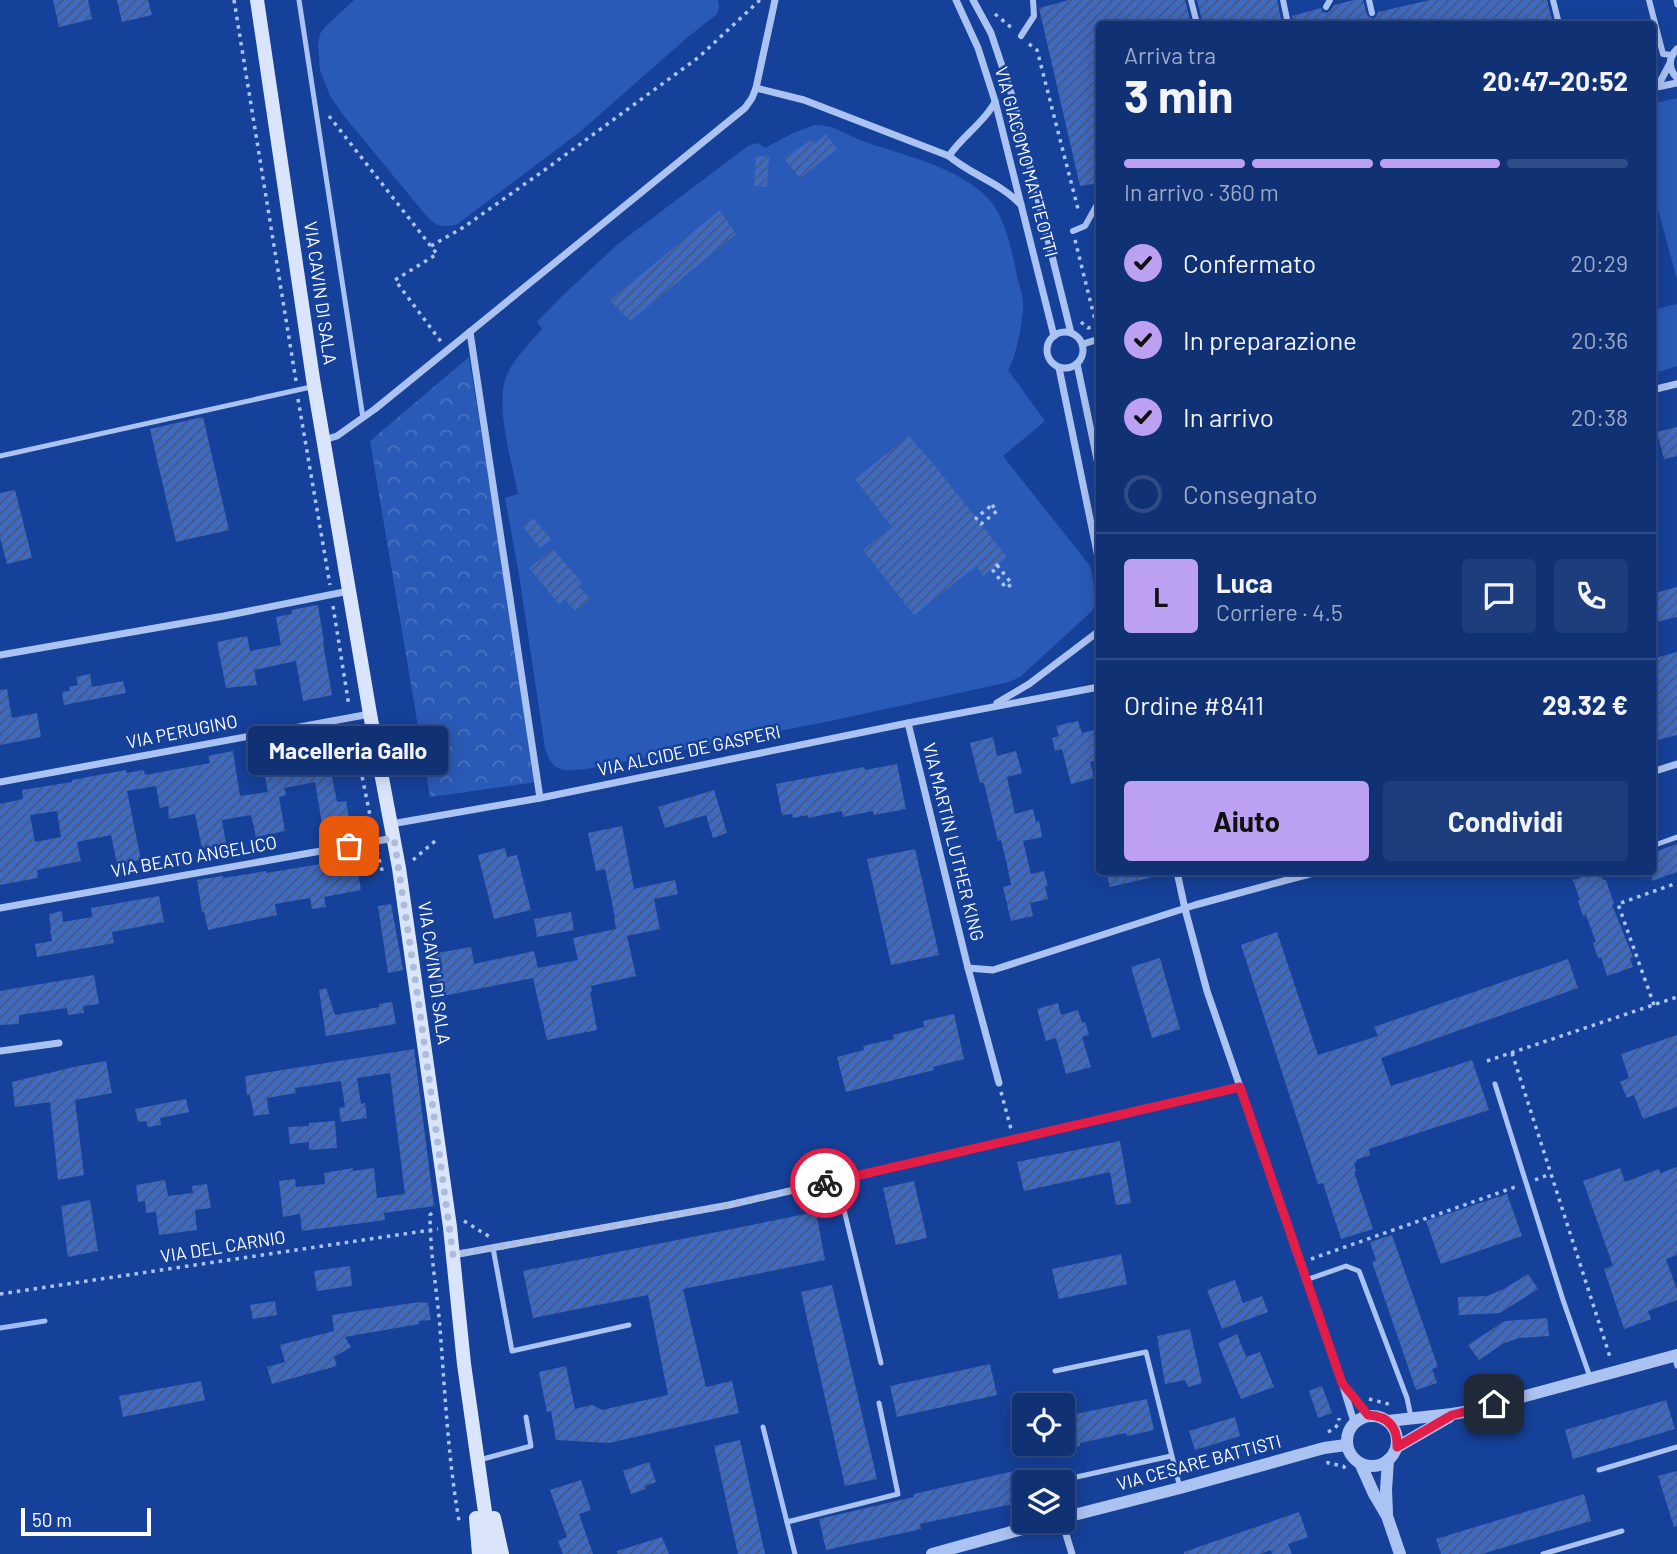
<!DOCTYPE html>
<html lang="it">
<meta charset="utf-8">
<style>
:root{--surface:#103174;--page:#1e3d7c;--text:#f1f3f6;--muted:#9ca9c5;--line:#304c86;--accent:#bca0f2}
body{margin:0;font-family:Barlow,sans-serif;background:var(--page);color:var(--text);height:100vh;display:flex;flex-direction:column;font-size:26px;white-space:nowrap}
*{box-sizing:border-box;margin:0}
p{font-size:23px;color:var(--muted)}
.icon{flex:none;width:38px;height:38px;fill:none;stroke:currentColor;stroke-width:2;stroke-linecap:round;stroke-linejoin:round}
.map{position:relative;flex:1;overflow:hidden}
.drawer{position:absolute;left:1096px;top:21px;width:560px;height:854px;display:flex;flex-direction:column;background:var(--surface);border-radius:7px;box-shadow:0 4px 18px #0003,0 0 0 2px var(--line)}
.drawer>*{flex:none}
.tools{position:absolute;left:1012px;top:1393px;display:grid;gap:14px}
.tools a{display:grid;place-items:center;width:63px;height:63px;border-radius:7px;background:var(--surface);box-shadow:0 4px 18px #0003,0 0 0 2px var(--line);font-size:35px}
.scale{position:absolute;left:21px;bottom:18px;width:130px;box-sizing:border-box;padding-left:7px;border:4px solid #fff;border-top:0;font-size:19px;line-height:24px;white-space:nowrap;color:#fff;-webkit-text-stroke:5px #16419a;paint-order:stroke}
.pin{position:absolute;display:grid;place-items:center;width:60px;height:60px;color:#fff;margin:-30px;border-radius:14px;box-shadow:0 4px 10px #0006}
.courier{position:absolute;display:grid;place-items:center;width:70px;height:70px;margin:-35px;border:5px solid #e11d48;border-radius:50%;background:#fff;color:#222;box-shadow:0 2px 9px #0007}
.bubble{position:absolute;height:49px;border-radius:7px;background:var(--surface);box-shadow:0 4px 18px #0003,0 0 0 2px var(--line);font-size:23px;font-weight:700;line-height:49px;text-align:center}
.overview em{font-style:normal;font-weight:700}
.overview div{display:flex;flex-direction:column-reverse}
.overview{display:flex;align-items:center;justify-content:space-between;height:119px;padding:0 28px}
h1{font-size:46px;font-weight:700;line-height:52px}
.bar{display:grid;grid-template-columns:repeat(4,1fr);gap:10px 7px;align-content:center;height:84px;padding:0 28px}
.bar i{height:9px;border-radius:5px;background:var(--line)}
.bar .current{background:var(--accent)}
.bar p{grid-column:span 4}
.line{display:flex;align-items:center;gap:18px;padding:0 28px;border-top:2px solid var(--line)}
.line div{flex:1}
.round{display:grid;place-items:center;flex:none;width:74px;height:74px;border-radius:7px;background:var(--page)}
ol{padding:0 28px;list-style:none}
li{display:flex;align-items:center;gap:21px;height:77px}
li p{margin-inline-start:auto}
li .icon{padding:7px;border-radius:50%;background:var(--accent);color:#111;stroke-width:4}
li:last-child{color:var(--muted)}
li i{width:38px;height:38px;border:4px solid var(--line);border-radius:50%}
.primary-button{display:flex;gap:14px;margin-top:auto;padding:14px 28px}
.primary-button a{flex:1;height:80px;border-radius:7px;background:var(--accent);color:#111;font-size:28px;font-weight:700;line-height:80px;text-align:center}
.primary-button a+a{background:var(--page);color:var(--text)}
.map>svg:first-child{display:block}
</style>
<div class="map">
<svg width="1677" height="1554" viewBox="0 0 1677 1554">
<defs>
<pattern id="forest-crowns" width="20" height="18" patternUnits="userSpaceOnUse" patternTransform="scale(1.75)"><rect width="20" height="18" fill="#2a5ab7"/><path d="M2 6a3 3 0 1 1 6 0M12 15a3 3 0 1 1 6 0" fill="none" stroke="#4a73c2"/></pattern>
<pattern id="building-hatch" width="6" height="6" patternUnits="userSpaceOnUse" patternTransform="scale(1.75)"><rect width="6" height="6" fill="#3f6ac1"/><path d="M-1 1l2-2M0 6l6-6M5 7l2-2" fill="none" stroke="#47587b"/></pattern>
</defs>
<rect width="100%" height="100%" fill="#16419a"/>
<path fill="url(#forest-crowns)" d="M469,357L537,782L430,797L370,441Z"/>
<g fill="#2a5ab7">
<path d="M354,0H718L719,7L717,14L689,36L581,131L456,225C437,227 437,227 424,213L344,116L330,96L320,70L318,45L320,34L325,27Z"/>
<path d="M1677,98V279L1652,188V104Z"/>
<path d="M815,125C836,125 846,135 865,142C906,156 979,172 999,214C1008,234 1013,255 1017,276C1019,285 1023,294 1023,303C1024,318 1016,357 1008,370L1045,421L1003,456L1090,566L1096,596V603L1092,611L1020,677L1009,682L840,719L587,769C565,771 552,774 545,748L519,575L505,498L518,494C512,462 495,407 506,377C513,359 530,343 542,329L537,322L561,297L618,244L748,146L758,143L765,148L795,132Z"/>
<path d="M1677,304V366L1652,374V310Z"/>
</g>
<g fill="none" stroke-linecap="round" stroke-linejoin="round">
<path stroke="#9ebcf5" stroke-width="5" d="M0,1328L45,1321"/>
</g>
<g fill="url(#building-hatch)" fill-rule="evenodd">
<path d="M53,0H88L92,19L59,27Z"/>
<path d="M117,0H148L152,15L122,22Z"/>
<path d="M1069,0H1185L1191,24H1099V183L1080,186L1039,8Z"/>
<path d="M1197,0H1277L1282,24H1203Z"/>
<path d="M1354,0H1363L1367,15L1373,19L1376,17L1378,12L1430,0H1547L1553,24H1294L1292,16L1321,8L1323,12L1327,13L1331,10L1334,5Z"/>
<path d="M826,134L837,149L800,178L784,159L811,140L815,144Z"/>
<path d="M756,156L769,157L767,187L754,186Z"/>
<path d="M720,210L736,234L630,321L610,300Z"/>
<path d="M203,417L229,530L176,542L150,429Z"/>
<path d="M1677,427V456L1664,459L1657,432Z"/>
<path d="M909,436L930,460L1007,557L983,576L976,566L914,615L863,550L892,527L855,479Z"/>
<path d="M15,490L32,558L7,564L0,537V493Z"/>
<path d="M533,518L551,539L540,548L523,527Z"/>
<path d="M553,549L583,584L579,587L590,599L575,611L565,599L559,604L529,568Z"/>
<path d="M1677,587V617L1652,623V594Z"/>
<path d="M318,605L324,643H323L332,695L303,701L296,661L254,670L257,685L226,688L217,642L247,636L250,651L281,645L276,617L292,614L291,610Z"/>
<path d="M1677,652V735L1658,740L1652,719V659Z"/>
<path d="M90,674L92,687L123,681L126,693L64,705L62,692L70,691L69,687L78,685L76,677Z"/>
<path d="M7,689L12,718L37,713L41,737L0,745V690Z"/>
<path d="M1078,721L1082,733L1099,729V759L1090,762L1094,778L1071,784L1062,749L1055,751L1052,738L1059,736L1056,726Z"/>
<path d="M339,730L344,753L328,756L337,802L346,801L350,825L323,830L315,782L284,788L286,795L279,797L285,831L256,837L251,815L222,820L226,844L202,848L195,814L169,819L168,806L160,808L156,786L127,791L141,860L117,864L111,835L77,842L81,861L37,870L38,878L0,885V804L23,799L22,790L72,782V780L126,770V773L144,770L145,775L210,763L208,756L233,751L240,796L268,792L259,745L278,741L284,775L317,768L311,735ZM57,811L61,837L35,842L30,815Z"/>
<path d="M993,737L997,756L1016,751L1022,773L1007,777L1015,814L1033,809L1036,822L1039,821L1042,837L1023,841L1031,874L1044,871L1048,886L1045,887L1048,899L1030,903L1033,916L1011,921L1003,887L1011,885L1007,865L1001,840L998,841L984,783H980L970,743Z"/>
<path d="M897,764L906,809L874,815L873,811L843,817L842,811L808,818V815L793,818L792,814L782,815L776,784L864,767L865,770Z"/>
<path d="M714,790L727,833L713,838L706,815L665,828L658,807Z"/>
<path d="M622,826L634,889L675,880L678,894L654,899L660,929L627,936L636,976L591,986L592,991L590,992L597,1030L547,1040L533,978L438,997L435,981L437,980L432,954L471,947L474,964L534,951L538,968L578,960L573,938L616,929L614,917H615L605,869L596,871L588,833Z"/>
<path d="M1677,844V872L1652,881V853Z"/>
<path d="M505,848L507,857L517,855L531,910L494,919L478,855Z"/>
<path d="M915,849L939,955L891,965L867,859Z"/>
<path d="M354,853L361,890L324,897L326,907L312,909L310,898L275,904L277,915L208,930L204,912H202L197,880L223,876V878L266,871V873L327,863L326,858Z"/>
<path d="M1106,872H1152L1153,877L1110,887Z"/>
<path d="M1599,872H1600L1603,880H1606L1614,904L1612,905L1633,957L1630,958L1633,967L1607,976L1601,957L1598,958L1593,943L1596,942L1586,915L1583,916L1578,901L1580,900L1573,880Z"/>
<path d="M159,896L164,922L112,932L114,943L37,957L35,944L52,941L50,931L51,930L49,914L62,911L63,922L92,917L91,908Z"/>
<path d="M391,904L403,970L388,973L378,906Z"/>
<path d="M571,912L574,930L537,937L534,919Z"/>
<path d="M1277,932L1318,1055L1378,1036L1374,1027L1568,959L1578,988L1381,1058L1391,1086L1472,1060L1489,1110L1369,1149L1370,1155L1356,1160L1357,1162L1354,1163L1356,1171L1354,1172L1373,1229L1341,1239L1323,1183L1318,1184L1241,945Z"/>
<path d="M1160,958L1180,1029L1152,1038L1131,967Z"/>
<path d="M94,975L99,1004L83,1006L84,1013L68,1015L67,1008L19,1015V1024L0,1025V991Z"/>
<path d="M326,988L335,1015L379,1007V1004L392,1002L396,1024L326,1036L319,990Z"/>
<path d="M1058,1003L1061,1015L1078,1010L1082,1023L1085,1022L1089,1035L1082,1037L1091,1067L1066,1074L1056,1038L1046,1041L1037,1009Z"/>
<path d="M954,1014L964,1059L933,1067L934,1070L846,1092L837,1057L864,1050L863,1046L894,1039L893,1035L924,1027L923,1021Z"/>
<path d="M1677,1035V1107L1643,1119L1634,1095L1627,1098L1620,1082L1629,1078L1621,1054Z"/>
<path d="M414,1049L434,1206L384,1213L385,1220L302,1231L300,1214L283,1217L279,1181L295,1179L296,1187L325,1184L324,1173L353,1168V1171L374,1168L377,1198L405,1194L390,1073L357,1078L361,1104L365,1103L367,1118L341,1122L339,1108L345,1107L341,1081L295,1088L296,1093L267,1098L269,1114L254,1116L250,1095H247L245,1076Z"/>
<path d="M106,1061L112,1093L75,1100L84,1175L58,1180L50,1102L15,1107L12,1082L78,1066Z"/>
<path d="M186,1099L189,1112L160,1118L161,1125L148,1127L146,1121L138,1122L135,1109Z"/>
<path d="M335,1121L337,1148L309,1150V1142L290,1144L288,1127L309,1126V1123Z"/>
<path d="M1120,1141L1131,1203L1116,1205L1110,1172L1024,1191L1017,1162Z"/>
<path d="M1677,1167V1255L1666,1259L1677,1290V1300L1648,1311L1651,1319L1624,1329L1604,1269L1613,1266L1583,1181L1620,1168L1625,1182L1659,1169L1660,1173Z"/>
<path d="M165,1180L168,1196L193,1193L192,1186L207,1184L211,1208L195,1210L197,1230L159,1235L156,1212L146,1213L145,1201L138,1202L136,1185Z"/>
<path d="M914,1181L927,1238L896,1245L883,1188Z"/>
<path d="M1507,1194L1522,1236L1441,1264L1426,1221Z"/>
<path d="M90,1200L98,1251L68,1257L61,1206Z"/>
<path d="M816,1212L825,1260L683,1289L706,1387L732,1381L739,1413L609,1443L556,1440L551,1411L547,1412L539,1372L566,1366L575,1409L592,1405L602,1410L668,1395L648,1295L533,1318L523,1271Z"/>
<path d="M1392,1235L1438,1367L1432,1369L1437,1383L1416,1390L1372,1262L1376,1260L1370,1242Z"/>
<path d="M1121,1254L1127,1284L1059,1299L1052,1269Z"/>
<path d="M350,1266L352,1286L317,1291L314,1271Z"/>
<path d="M1528,1274L1538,1289L1500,1313L1459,1315L1458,1297L1487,1296L1504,1289Z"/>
<path d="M1235,1280L1243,1303L1262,1296L1268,1312L1222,1329L1207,1290Z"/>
<path d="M832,1285L877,1479L845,1486L801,1292Z"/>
<path d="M275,1301L277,1315L253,1319L250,1305Z"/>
<path d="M419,1302L428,1303L431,1320L419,1321V1324L345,1337L351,1347L334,1357L337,1366L272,1384L267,1367L285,1362L280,1345L334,1331L332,1315Z"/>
<path d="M1547,1318L1549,1336L1519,1338L1504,1343L1479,1360L1468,1345L1505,1321Z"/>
<path d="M1190,1329L1202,1383L1188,1387L1185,1380L1165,1384L1157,1336Z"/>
<path d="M1237,1334L1246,1357L1260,1352L1274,1387L1241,1399L1218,1343Z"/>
<path d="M990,1364L997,1395L897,1417L890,1386Z"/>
<path d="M201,1381L205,1400L123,1417L119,1396Z"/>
<path d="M1322,1386L1332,1413L1318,1418L1309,1391Z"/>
<path d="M1147,1399L1154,1430L1127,1436L1126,1433L1080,1443V1446L1062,1449V1417Z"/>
<path d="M1666,1400L1675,1429L1573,1459L1565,1430Z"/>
<path d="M1235,1417L1240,1436L1195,1450L1189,1431Z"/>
<path d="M740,1440L756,1513L765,1554H738L714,1446Z"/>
<path d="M649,1462L656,1482L645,1486L646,1489L631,1494L623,1471Z"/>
<path d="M1014,1471L1021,1502L920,1524L921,1529L826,1550L819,1519L914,1497V1494Z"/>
<path d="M1677,1471V1526L1674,1527L1658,1476Z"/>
<path d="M581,1480L591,1510L579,1514L593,1554H563L558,1541L567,1537L550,1490Z"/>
<path d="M1584,1494L1591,1521L1482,1554H1441L1436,1539Z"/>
<path d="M1299,1512L1308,1537L1288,1544L1292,1554H1272L1271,1550L1260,1554H1184V1552Z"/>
<path d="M662,1537L669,1554H618L617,1551Z"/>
</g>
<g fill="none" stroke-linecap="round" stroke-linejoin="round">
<g stroke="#abc3f2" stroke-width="3.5" stroke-dasharray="3.5 5" stroke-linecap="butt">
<path d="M234,0L296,381"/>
<path d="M995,14L1013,29"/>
<path d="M1029,44L1037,50L1079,213"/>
<path d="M329,116L437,254L395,280L442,343"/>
<path d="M1075,240L1097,328"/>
<path d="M431,246L464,227L546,169L699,57L760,0"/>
<path d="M1081,322L1088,328L1096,325"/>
<path d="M298,399L330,585"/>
<path d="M992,505L997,511L981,524L976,518Z"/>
<path d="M997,565L1012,584L1006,588L992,569Z"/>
<path d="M333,606L349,706"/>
<path d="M352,727L373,830"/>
<path d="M377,851L383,874"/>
<path d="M413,860L435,841"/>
<path d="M1654,1005L1618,904L1677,883"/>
<path d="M1512,1053L1611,1360"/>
<path d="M1487,1061L1677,997"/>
<path d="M1001,1092L1011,1129"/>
<path d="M1535,1180L1550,1174"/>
<path d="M432,1213L430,1215C430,1253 437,1291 440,1328C445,1393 448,1457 459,1521"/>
<path d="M464,1221L490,1237"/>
<path d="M1311,1259L1518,1186"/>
<path d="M0,1294L438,1229"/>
<path d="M1369,1399L1392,1405"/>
<path d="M1328,1432L1335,1428L1339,1423V1418"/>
<path d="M1328,1461V1463L1343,1466L1348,1471"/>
</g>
<g stroke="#abc3f2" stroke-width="5">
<path d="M299,0L363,418"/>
<path d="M1676,0L1677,5"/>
<path d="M0,456L311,387"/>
<path d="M1652,846L1677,837"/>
<path d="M1495,1084L1563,1300L1590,1377"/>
<path d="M837,1181L881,1363"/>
<path d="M493,1248L512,1351L629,1325"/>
<path d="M1306,1280L1346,1266L1359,1271L1407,1398L1411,1417"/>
<path d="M1674,1356L1677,1366"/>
<path d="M1055,1371L1146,1352L1180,1488"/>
<path d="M763,1427L795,1554"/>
<path d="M483,1459L531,1446L526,1417"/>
<path d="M1599,1470L1677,1447"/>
<path d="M1054,1482L1171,1456"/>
<path d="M787,1522L898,1494L879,1403"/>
<path d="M1543,1554L1622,1531"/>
</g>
<g stroke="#abc3f2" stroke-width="6">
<path d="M1191,0L1197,24"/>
<path d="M1283,0L1288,24"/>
<path d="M1369,0L1372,13"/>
<path d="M1553,0L1559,24"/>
<path d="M1649,0L1663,54L1672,55"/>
<path d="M1326,7L1330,0"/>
<path d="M1021,36L1034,16L1033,0"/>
<path d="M1073,231L1085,226L1099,201"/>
</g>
<g stroke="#abc3f2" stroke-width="7">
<path d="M956,0L978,48L995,101L1054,336"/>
<path d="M973,0L991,33L1014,102L1071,333"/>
<path d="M1677,49C1668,58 1668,69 1677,78"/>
<path d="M1658,86L1670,63"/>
<path d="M756,88L804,100L949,156C971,175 1001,183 1021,205"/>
<path d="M1652,88L1677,83"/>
<path d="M949,156C962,136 984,123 995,102"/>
<circle cx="1065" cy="350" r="18"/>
<path d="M470,332L540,798"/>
<path d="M1083,344L1099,339"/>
<path d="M1077,364L1099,469"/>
<path d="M1059,368L1099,562"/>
<path d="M1652,390L1677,384"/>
<path d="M324,440L337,436L375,409L745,108L752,98L756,88L775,0"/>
<path d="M0,655L224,616L349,591"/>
<path d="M997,703L1029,684L1099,631"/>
<path d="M908,723L968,968L993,970L1195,905L1317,872"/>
<path d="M1652,772L1677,764"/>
<path d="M0,782L370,714"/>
<path d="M391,824L540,798L908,723L1099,687"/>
<path d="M1177,872L1185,909L1207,991L1342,1383L1354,1422"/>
<path d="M0,908L394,838"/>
<path d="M968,968L999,1083"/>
<path d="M0,1051L59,1043"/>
<path d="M453,1255L729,1205L1240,1087"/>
<path d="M1345,1387L1368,1415"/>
<path d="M1062,1521L1072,1554"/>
</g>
<g stroke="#abc3f2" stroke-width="12">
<circle cx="1372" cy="1441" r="25"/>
<path d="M1388,1421L1452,1414L1470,1411L1677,1355"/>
<path d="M1397,1447L1449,1417"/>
<path d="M1361,1465L1374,1494L1387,1516L1400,1554"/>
<path d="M1387,1513L1386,1490L1388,1460"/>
<path d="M1062,1518L1180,1488L1324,1448L1346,1445"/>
<path d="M932,1554L1051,1521"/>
</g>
<g stroke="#dae5fc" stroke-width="14">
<path d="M257,0L313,379L370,714L399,868L450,1227L464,1364L491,1554"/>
<path d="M476,1518L479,1554"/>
<path d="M494,1518L502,1554"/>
</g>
</g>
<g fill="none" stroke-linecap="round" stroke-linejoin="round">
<path stroke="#adbcdc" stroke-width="7" stroke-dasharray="0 12.6" d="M349,846L394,838L418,998L453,1255L729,1205L825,1183"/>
<path stroke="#e11d48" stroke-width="9" d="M825,1183L1240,1087L1342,1383L1368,1415C1388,1416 1398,1427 1397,1447L1452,1415L1494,1404"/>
</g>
<g text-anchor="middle" stroke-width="5" stroke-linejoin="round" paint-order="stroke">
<g font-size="18" fill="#fff" stroke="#16419a">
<text transform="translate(1026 162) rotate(75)" y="6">VIA GIACOMO MATTEOTTI</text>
<text transform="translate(320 293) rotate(82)" y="6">VIA CAVIN DI SALA</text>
<text transform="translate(182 732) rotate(-11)" y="6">VIA PERUGINO</text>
<text transform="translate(689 751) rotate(-12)" y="6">VIA ALCIDE DE GASPERI</text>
<text transform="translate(953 842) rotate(76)" y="6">VIA MARTIN LUTHER KING</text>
<text transform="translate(194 857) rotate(-10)" y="6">VIA BEATO ANGELICO</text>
<text transform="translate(434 973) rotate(82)" y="6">VIA CAVIN DI SALA</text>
<text transform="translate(223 1247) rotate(-9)" y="6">VIA DEL CARNIO</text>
<text transform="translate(1199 1463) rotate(-15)" y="6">VIA CESARE BATTISTI</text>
</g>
</g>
</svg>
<div class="tools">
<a><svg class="icon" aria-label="locate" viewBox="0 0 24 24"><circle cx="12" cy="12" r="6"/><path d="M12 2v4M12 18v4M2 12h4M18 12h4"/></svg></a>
<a><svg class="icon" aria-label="layers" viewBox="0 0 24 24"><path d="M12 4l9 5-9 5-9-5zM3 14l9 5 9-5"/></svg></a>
</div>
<div class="scale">50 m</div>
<div class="pin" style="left:349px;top:846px;background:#ea580c"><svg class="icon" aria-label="bag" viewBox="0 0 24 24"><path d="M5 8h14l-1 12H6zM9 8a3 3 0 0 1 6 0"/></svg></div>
<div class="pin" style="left:1494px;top:1404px;background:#1f2937"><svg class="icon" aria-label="home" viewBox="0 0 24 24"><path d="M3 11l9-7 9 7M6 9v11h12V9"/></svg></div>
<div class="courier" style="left:825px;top:1183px"><svg class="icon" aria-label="bike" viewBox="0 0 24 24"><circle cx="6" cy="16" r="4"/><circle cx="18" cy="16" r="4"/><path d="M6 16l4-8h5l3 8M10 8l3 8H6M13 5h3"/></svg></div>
<div class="bubble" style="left:248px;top:726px;width:200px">Macelleria Gallo</div>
<section class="drawer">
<div class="overview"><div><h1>3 min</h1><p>Arriva tra</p></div><em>20:47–20:52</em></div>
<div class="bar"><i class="current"></i><i class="current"></i><i class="current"></i><i></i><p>In arrivo · 360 m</p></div>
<ol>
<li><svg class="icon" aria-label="check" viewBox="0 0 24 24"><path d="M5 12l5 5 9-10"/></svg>Confermato<p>20:29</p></li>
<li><svg class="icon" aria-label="check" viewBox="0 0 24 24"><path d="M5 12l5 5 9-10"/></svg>In preparazione<p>20:36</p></li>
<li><svg class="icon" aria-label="check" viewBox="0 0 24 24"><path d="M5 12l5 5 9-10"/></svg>In arrivo<p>20:38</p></li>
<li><i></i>Consegnato</li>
</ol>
<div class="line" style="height:126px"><b class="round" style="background:var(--accent);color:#111">L</b><div><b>Luca</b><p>Corriere · 4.5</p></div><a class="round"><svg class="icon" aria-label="chat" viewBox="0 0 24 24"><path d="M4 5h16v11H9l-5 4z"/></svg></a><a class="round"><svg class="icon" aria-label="phone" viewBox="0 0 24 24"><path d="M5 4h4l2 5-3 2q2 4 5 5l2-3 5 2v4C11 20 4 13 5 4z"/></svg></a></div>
<div class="line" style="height:91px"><div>Ordine #8411</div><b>29.32 €</b></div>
<div class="primary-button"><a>Aiuto</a><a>Condividi</a></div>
</section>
</div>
